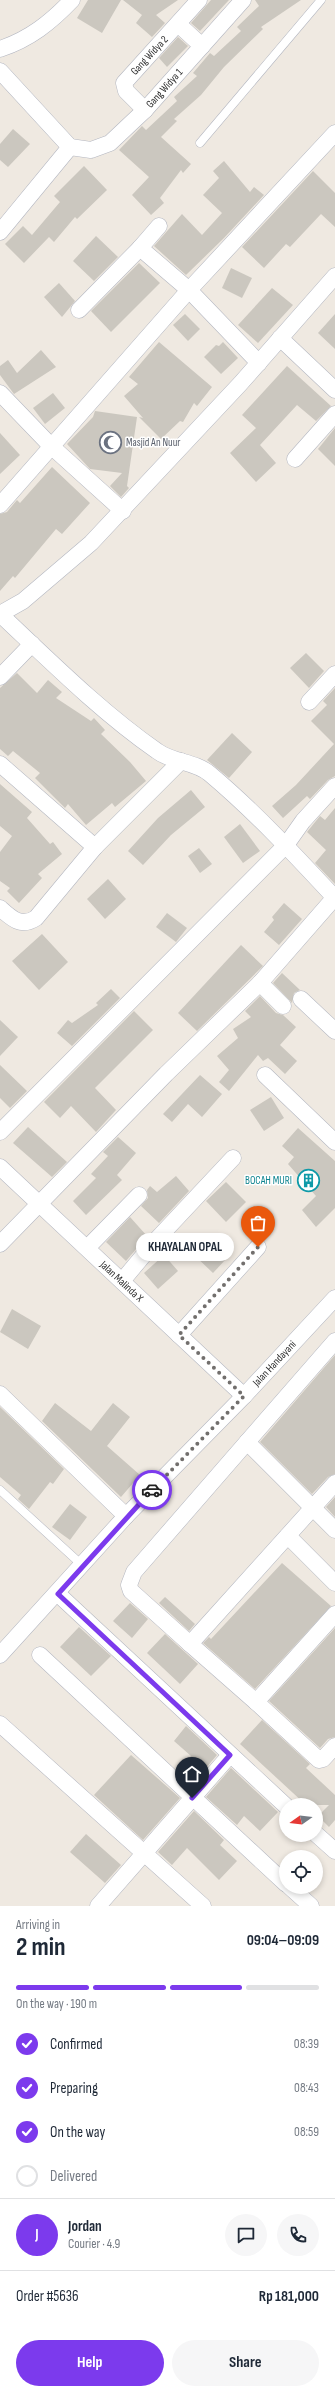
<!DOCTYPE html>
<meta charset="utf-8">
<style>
:root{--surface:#fff;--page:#f6f6f7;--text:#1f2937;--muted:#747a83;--line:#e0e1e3;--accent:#7c3aed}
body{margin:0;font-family:"Sofia Sans Condensed",sans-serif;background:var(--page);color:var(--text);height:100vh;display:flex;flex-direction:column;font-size:15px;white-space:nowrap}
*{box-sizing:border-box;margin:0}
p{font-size:13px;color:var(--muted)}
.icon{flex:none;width:22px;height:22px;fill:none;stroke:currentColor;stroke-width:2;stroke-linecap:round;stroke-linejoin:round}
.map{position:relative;height:1906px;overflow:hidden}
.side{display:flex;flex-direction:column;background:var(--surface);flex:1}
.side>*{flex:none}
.needle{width:26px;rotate:256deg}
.buttons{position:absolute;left:279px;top:1798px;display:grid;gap:8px}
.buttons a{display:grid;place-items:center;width:44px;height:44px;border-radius:50%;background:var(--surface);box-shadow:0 2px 6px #0003;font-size:20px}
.pin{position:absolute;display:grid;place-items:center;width:34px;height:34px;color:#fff;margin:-41px -17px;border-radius:50% 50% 50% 0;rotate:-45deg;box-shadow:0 0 4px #0007}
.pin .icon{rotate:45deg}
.courier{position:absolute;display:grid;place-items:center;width:40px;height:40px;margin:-20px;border:3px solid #7c3aed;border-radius:50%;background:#fff;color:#222;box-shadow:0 1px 5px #0007}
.bubble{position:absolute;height:28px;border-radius:14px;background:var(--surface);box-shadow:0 2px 6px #0003;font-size:13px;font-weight:700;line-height:28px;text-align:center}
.overview em{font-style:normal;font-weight:700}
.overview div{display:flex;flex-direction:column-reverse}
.overview{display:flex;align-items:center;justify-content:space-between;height:68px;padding:0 16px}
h1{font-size:26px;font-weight:700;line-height:30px}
.bar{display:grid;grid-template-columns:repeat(4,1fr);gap:6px 4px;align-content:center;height:48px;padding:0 16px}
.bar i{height:5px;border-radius:3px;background:var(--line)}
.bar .current{background:var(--accent)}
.bar p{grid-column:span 4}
.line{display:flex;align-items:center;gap:10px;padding:0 16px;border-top:1px solid var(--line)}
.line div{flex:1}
.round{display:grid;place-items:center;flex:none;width:42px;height:42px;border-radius:21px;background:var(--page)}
ol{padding:0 16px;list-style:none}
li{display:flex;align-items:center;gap:12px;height:44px}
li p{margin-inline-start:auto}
li .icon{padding:4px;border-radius:50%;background:var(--accent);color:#fff;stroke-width:4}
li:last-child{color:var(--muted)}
li i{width:22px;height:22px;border:2px solid var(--line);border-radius:50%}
.button{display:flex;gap:8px;margin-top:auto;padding:8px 16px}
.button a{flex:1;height:46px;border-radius:24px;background:var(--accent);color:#fff;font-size:16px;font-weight:700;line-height:46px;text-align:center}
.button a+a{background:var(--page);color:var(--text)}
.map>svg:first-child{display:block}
</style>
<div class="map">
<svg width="335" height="1906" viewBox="0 0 335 1906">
<rect width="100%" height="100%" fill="#efe9e1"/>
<g fill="#cbc7bf">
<path d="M88,0H121L102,33L77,18Z"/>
<path d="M123,0H178L156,15L165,23L152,37L136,23L142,15Z"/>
<path d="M211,0H229L200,31L191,23Z"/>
<path d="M255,0H301L261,27L263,29L224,67L201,95L174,119L177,121L161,137L191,164L183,173L181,170L160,198L164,203L151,215L132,195L149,177L119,150L142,126L146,130L177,101L174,97L197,76L193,73L210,53L214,56L241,31L237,27L259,6Z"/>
<path d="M178,37L188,46L167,67L159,58Z"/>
<path d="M13,129L30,144L8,167L0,160V144Z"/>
<path d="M224,161L250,192L254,187L264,195L224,238L186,275L154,246L182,214L202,235L222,213L203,195L219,178L213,171Z"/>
<path d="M84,166L107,190L77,219L75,217L54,242L49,237L24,263L5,244L23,226L32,235L60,202L54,196Z"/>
<path d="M313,171L335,193V227L321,214L290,247L286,244L264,268L242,247Z"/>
<path d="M96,236L118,257L94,281L73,261Z"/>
<path d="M139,263L160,283L111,332L91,311Z"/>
<path d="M231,268L252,278L242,298L222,288Z"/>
<path d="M59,283L75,301L62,317L44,297Z"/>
<path d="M272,288L293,305L258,343L238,325Z"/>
<path d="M185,314L200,329L188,341L173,325Z"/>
<path d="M335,314V349L318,333Z"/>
<path d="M159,342L212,387L197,406L194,403L183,422L180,421L161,439L139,417L143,418L124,396L138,384L129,377Z"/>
<path d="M223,342L238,358L221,374L204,357L216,345L219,346Z"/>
<path d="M41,350L56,367L14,394L0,375V366L8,360L17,373Z"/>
<path d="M287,366L331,406L316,421L297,405L260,445L276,463L256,482L230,453L256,428L242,415Z"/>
<path d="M53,393L65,408L45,424L33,408Z"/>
<path d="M95,411L137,417L127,486L129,488L121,497L110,486L122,473L90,469L67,444L93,417Z"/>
<path d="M335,428V466L318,449Z"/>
<path d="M0,433L20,455L0,474Z"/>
<path d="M52,467L90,503L62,534L56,529L15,578L13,576L0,591V514L7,512L17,500L20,503Z"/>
<path d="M306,653L324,671L309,688L290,668Z"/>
<path d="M17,673L37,693L48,680L62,692L56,698L91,721L94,718L105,730L101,734L130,762L146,781L115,807L112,803L86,825L68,804L65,808L35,778L40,773L13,751L8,756L0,749V688Z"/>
<path d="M335,688V776L328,780L310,799L307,796L283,818L272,806L296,785L334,744L311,721L327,705L323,701Z"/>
<path d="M232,733L252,752L229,778L207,760Z"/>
<path d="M0,784L32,812L27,818L50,844L53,842L62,854L38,874L42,878L19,903L7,891L10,888L0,881V852L12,836L0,826Z"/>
<path d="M191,790L205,807L171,835L143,865L128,851L158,818Z"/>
<path d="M335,808V884L315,863L326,850L307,832L320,816L325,820Z"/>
<path d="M240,824L260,851L243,863L224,837Z"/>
<path d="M199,848L212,864L200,873L188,856Z"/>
<path d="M108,879L126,899L105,919L87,899Z"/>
<path d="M284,903L302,919L279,945L264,932L274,920L272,917Z"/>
<path d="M167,913L187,928L176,942L156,927Z"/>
<path d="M42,934L68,962L39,990L12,961Z"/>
<path d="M241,945L263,966L197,1031L178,1013Z"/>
<path d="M282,973L300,990L294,993L292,1003L273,983Z"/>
<path d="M111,989L120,998L72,1046L57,1033L68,1020L72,1023L98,1005L96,1003Z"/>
<path d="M260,996L276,1013L283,1015L296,1027L280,1045L297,1061L285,1074L268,1058L263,1061L258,1055L229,1091L219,1082L229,1070L217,1056L238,1038L233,1029L251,1017L245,1011Z"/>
<path d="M134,1011L153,1030L95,1088L116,1110L96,1132L71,1106L60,1118L44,1102Z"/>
<path d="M0,1020L18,1037L0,1056Z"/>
<path d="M0,1065L27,1091L10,1108L0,1098Z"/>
<path d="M200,1075L222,1094L202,1117L188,1104L172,1122L163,1114Z"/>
<path d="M271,1097L284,1118L264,1131L250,1110Z"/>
<path d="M28,1127L67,1162L52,1177L13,1143Z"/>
<path d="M298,1128L335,1161V1208L316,1227L302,1210L316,1196L288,1164L294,1157L282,1146Z"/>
<path d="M118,1137L136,1153L117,1175L122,1180L86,1215L73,1201L96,1178L91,1174L108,1156L103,1152Z"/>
<path d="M176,1176L189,1191L159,1223L141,1206L148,1198L147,1190L150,1186L157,1192Z"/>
<path d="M226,1182L246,1202L226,1222L206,1201Z"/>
<path d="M130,1217L147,1236L126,1261L106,1242Z"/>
<path d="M207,1238L227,1258L213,1273L192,1253Z"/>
<path d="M164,1255L178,1271L158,1289L144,1273Z"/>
<path d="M12,1309L41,1326L28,1349L0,1332Z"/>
<path d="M335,1355V1474L328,1477L312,1494L260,1442Z"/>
<path d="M55,1403L91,1431L113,1403L130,1417L107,1446L140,1475L121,1497L42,1421Z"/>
<path d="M0,1407L64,1469L53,1484L50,1482L29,1509L18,1499L21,1495L0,1477Z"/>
<path d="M335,1497V1517L326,1507Z"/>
<path d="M70,1504L87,1517L70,1540L52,1527Z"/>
<path d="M282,1563L331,1606L255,1689L203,1643L209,1637L211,1639Z"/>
<path d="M165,1597L195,1624L189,1631L159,1603Z"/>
<path d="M130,1603L148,1619L132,1638L113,1621Z"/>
<path d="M79,1627L111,1656L91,1676L60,1647Z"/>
<path d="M335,1628V1737L328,1739L320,1748L269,1701Z"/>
<path d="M165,1634L198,1664L180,1684L147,1653Z"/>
<path d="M262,1720L310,1764L306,1768L335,1795V1820L329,1827L318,1816L329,1805H306L240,1744Z"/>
<path d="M186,1726L217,1755L201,1774L186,1762L191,1756L174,1741Z"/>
<path d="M131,1755L180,1798L143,1840L94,1795Z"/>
<path d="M231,1768L278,1812L260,1831L244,1816L237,1825L206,1797Z"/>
<path d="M194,1811L224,1840L220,1845L237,1861L219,1880L187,1848L172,1865L158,1852Z"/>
<path d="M86,1834L121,1865L105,1883L70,1852Z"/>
</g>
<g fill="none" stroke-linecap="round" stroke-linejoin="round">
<defs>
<g id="service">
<path d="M200,143L321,0"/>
<path d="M0,1490L82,1565"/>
</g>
<g id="minor">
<path d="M178,24L202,46"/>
<path d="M0,49C30,39 51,22 72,0"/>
<path d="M0,71L70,147L0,232"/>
<path d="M145,110L126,91L124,83L199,0"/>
<path d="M70,147L91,150L110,143L145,110L243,0"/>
<path d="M140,248L189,290L259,363"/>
<path d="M79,310L140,248L159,226"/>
<path d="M280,338L335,390"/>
<path d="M0,393L51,446L123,511"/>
<path d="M295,459L335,414"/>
<path d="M0,505L189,290L335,133"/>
<path d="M0,614L23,601L91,543L240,384L335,276"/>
<path d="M0,614C50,661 101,712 157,751C173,763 195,761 210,774C254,811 295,855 334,897"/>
<path d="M0,677L32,644"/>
<path d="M309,702L335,674"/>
<path d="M0,764L95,847"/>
<path d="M0,908C11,918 21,928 36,918L95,847L181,761"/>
<path d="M260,983L283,1006"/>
<path d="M301,999L335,1031"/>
<path d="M265,1075L335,1142"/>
<path d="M0,1132L286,845L303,821L335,786"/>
<path d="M0,1167L244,1396"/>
<path d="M0,1244L166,1074L260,983L335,897"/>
<path d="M87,1248L139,1195"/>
<path d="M122,1281L158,1238L233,1158"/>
<path d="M179,1335L258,1247"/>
<path d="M335,1341L247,1442L335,1530"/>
<path d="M0,1394L126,1516"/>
<path d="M335,1483L190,1644L256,1702L335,1614"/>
<path d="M288,1536L335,1583"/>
<path d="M58,1594L286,1806"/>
<path d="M190,1644L131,1591L129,1585L134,1572L247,1442"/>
<path d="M0,1655L126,1516L244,1396L335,1298"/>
<path d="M40,1655L286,1884"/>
<path d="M256,1702L319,1760L323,1759L335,1746"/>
<path d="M0,1724L203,1906"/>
<path d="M316,1834L335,1851"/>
<path d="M290,1887L311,1906"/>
<path d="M98,1906L230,1755"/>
</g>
</defs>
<use href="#service" stroke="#b4b7c1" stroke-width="9"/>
<use href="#minor" stroke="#b4b7c1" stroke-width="17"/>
<use href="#service" stroke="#fff" stroke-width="8"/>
<use href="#minor" stroke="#fff" stroke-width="16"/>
</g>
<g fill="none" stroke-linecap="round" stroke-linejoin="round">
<path stroke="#726f6d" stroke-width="4" stroke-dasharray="0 7.2" d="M152,1490L244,1396L179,1335L258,1247"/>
<path stroke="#7c3aed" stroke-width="5" d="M152,1490L58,1594L230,1755L192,1798"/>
</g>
<defs>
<symbol id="mosque-ring" viewBox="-11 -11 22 22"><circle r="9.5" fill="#fff" stroke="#6b7280" stroke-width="1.5"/><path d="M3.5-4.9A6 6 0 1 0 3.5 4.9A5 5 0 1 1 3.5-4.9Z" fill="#6b7280"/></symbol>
<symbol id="building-ring" viewBox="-11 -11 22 22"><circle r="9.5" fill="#fff" stroke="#0f9aa8" stroke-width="1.5"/><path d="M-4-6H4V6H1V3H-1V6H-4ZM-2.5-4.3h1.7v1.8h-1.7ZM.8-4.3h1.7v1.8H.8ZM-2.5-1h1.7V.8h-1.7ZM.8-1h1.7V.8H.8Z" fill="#0f9aa8"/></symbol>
</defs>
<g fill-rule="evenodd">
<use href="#mosque-ring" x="98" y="430" width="25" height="25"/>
<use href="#building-ring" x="296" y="1168" width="25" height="25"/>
</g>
<g text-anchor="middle" stroke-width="3" stroke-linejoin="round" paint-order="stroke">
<g font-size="11" fill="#2e2e2e" stroke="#fff">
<text transform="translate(149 55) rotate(-47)" y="4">Gang Widya 2</text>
<text transform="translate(164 88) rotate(-48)" y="4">Gang Widya 1</text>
<text transform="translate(122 1281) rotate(43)" y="4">Jalan Malinda X</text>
<text transform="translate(274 1363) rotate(-47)" y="4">Jalan Handayani</text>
</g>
<g font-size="11" fill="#5b616d" stroke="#fff" text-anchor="start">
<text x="126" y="446">Masjid An Nuur</text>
</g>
<g font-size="11" fill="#0d838f" stroke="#fff" text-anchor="end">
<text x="292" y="1184">BOCAH MURI</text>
</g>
</g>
</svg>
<div class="buttons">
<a><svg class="needle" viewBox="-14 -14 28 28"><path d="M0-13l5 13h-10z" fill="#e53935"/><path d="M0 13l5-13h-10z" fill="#747a83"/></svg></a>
<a><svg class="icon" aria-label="locate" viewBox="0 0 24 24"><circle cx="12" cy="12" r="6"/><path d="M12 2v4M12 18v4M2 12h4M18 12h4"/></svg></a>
</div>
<div class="pin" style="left:258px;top:1247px;background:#ea580c"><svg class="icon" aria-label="bag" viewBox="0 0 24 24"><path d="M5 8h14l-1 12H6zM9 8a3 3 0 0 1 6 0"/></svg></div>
<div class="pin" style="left:192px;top:1798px;background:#1f2937"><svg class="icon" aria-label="home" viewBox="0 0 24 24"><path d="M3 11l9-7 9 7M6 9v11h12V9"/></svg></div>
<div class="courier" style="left:152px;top:1490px"><svg class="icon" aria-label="car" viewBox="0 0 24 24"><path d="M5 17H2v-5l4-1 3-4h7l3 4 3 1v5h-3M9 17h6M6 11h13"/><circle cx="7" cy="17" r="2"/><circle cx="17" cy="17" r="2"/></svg></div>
<div class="bubble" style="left:136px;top:1233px;width:98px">KHAYALAN OPAL</div>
</div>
<section class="side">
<div class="overview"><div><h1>2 min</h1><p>Arriving in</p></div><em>09:04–09:09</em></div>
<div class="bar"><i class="current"></i><i class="current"></i><i class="current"></i><i></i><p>On the way · 190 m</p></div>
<ol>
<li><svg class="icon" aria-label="check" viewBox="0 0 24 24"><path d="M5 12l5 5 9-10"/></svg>Confirmed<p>08:39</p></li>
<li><svg class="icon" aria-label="check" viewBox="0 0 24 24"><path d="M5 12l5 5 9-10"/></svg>Preparing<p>08:43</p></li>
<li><svg class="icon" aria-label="check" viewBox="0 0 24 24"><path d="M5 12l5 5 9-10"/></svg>On the way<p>08:59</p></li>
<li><i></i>Delivered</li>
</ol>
<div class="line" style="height:72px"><b class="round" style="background:var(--accent);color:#fff">J</b><div><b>Jordan</b><p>Courier · 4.9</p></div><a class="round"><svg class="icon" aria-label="chat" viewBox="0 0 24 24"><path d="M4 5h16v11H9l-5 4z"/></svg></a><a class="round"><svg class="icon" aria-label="phone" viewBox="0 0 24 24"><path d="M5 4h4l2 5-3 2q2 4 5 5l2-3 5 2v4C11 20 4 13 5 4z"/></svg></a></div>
<div class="line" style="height:52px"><div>Order #5636</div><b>Rp 181,000</b></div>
<div class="button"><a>Help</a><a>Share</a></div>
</section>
